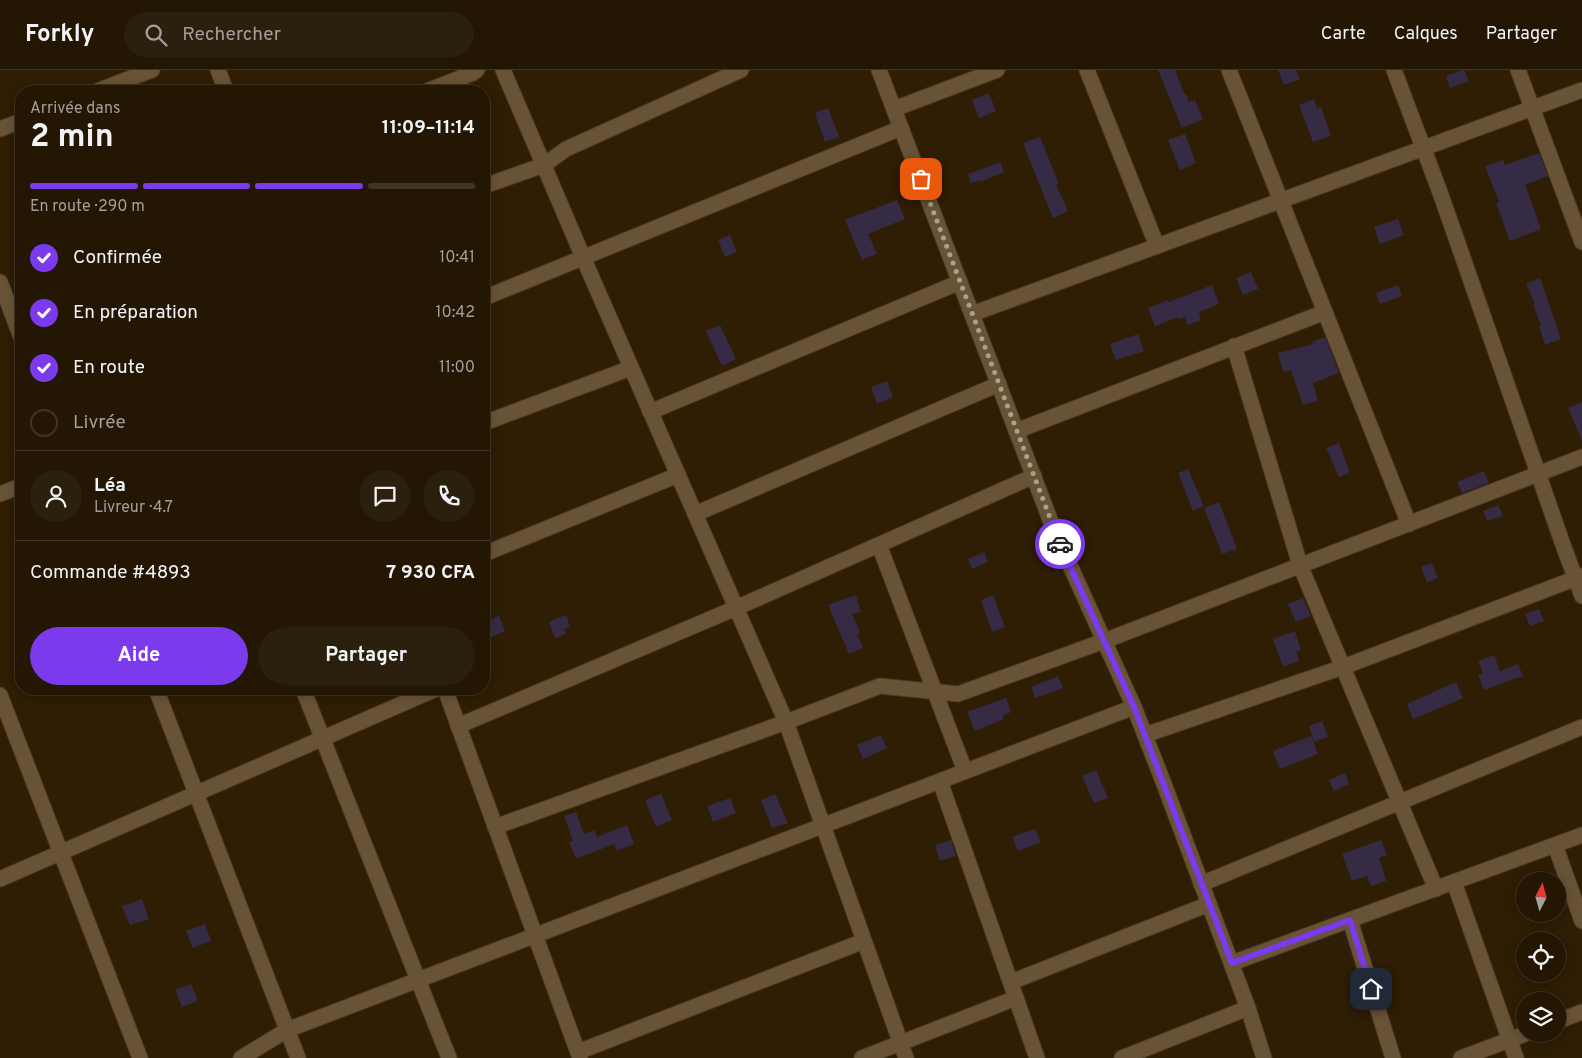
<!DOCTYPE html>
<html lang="fr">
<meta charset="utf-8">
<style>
:root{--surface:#231603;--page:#2b1f0d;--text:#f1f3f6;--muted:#a39f9a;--line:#403525;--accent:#7c3aed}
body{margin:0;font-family:Overpass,sans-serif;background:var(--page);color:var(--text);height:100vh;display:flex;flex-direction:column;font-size:19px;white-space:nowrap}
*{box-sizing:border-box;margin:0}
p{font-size:16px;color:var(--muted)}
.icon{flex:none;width:28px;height:28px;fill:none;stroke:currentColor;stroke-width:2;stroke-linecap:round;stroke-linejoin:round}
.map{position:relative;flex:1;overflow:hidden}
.side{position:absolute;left:15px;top:15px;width:475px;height:610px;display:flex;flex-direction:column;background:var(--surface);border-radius:20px;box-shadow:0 2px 12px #0003,0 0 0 1px var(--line)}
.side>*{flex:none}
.needle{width:32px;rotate:6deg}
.fabs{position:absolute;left:1516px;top:802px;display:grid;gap:10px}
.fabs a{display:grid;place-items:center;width:50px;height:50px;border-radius:50%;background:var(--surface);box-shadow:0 2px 12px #0003,0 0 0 1px var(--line);font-size:25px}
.pin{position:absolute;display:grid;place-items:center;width:42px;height:42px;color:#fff;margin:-21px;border-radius:10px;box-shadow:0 2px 8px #0006}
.courier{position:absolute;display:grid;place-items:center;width:50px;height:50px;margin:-25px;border:4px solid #7c3aed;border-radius:50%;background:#fff;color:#222;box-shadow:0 1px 6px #0007}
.head em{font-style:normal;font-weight:700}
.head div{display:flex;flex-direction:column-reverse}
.head{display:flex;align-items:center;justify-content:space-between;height:85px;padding:0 15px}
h1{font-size:32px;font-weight:700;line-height:38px}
.bar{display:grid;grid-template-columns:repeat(4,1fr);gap:8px 5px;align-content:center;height:60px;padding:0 15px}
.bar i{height:6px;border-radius:4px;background:var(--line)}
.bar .selected{background:var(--accent)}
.bar p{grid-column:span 4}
.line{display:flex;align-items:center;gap:12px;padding:0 15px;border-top:1px solid var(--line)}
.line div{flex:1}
.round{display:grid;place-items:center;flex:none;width:52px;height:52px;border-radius:26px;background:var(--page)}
ol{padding:0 15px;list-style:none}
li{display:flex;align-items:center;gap:15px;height:55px}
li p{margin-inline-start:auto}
li .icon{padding:5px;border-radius:50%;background:var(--accent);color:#fff;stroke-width:4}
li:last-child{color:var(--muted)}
li i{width:28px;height:28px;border:2px solid var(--line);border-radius:50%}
.cta{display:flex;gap:10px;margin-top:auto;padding:10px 15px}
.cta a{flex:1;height:58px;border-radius:30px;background:var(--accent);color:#fff;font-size:20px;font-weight:700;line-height:58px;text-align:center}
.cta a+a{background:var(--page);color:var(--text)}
header{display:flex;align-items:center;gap:30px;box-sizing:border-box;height:70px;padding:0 25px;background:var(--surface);border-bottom:1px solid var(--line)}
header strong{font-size:24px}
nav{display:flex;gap:28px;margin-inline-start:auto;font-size:18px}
.search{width:350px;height:45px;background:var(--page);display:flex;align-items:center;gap:12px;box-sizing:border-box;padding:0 18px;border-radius:28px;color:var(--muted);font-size:19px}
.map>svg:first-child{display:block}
</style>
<header>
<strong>Forkly</strong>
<div class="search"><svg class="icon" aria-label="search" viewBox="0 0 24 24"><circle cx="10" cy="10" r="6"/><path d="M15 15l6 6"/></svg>Rechercher</div>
<nav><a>Carte</a><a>Calques</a><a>Partager</a></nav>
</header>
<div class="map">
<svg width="1582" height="988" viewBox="0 0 1582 988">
<rect width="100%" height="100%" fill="#2f1d04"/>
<g fill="#362b44">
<path d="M1158,0H1175L1185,25L1186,24L1189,32L1195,30L1203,49L1182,58Z"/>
<path d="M1278,0H1296L1300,9L1284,15Z"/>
<path d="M1462,0H1464L1469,11L1450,18L1446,6Z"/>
<path d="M989,23L996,41L979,48L972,30Z"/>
<path d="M1314,29L1317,38L1321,37L1331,66L1313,72L1299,35Z"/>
<path d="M828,38L839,67L825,72L815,43Z"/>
<path d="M1185,64L1196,93L1180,100L1168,70Z"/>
<path d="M1040,67L1059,114L1056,115L1068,141L1053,148L1023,73Z"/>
<path d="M1539,83L1548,106L1525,115L1541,159L1510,171L1496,133L1499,132L1485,96L1503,90L1505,95Z"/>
<path d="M1000,92L1004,102L980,112L979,110L971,113L968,104Z"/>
<path d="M897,130L905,149L868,164L877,184L862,190L845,150Z"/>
<path d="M1398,149L1404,165L1380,174L1374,157Z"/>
<path d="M730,165L737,182L725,187L718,170Z"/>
<path d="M1251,202L1258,219L1243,225L1236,208Z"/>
<path d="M1540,208L1561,269L1545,275L1539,256L1541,255L1533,235L1535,234L1526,214Z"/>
<path d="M1212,215L1219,234L1199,242L1201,250L1187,255L1185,247L1179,249L1178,247L1155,256L1148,238L1168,230L1169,232Z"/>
<path d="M1398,215L1402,226L1380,234L1376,223Z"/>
<path d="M720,255L736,289L722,296L706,261Z"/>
<path d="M1138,264L1144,281L1116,290L1110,274Z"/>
<path d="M1325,267L1339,303L1313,313L1318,331L1303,335L1291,300L1283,302L1278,283L1313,274L1312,272Z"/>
<path d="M887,311L893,327L877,334L871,317Z"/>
<path d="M1582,332V371L1568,338Z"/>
<path d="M1339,373L1350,403L1339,407L1326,378Z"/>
<path d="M1188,399L1204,436L1193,441L1178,403Z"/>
<path d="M1484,401L1489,413L1462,423L1457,412Z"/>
<path d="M1219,432L1237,479L1222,484L1204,438Z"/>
<path d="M1498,435L1503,446L1487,451L1483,441Z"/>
<path d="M984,482L988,492L972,499L968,489Z"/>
<path d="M1432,493L1438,508L1427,512L1421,497Z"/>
<path d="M856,525L861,542L852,544L860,562L857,564L863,578L849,584L828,535Z"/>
<path d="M993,525L1005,557L992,562L981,530Z"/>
<path d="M1303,528L1311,546L1296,552L1288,534Z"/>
<path d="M1539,539L1544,551L1530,556L1525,544Z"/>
<path d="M566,545L570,557L564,559L566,564L555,568L549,552Z"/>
<path d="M499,546L505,561L484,571V553Z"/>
<path d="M1295,561L1301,580L1296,582L1299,591L1283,597L1273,569Z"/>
<path d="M1494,585L1500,601L1518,594L1523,606L1484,620L1478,605L1483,603L1478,591Z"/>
<path d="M1058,606L1063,618L1035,628L1031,617Z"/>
<path d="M1456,612L1463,628L1413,649L1407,634Z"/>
<path d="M1006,628L1011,642L1002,646L1004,649L975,661L967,642Z"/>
<path d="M1322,651L1328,667L1314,672L1309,656Z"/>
<path d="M881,665L887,678L863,689L857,675Z"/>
<path d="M1311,666L1318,684L1280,699L1273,681Z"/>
<path d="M1096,700L1108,728L1094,733L1082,706Z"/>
<path d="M1345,703L1349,714L1334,721L1329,710Z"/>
<path d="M661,724L672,750L656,757L645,730Z"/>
<path d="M775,724L788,753L772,758L761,730Z"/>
<path d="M730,728L736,743L713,752L707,736Z"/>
<path d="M576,742L584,764L594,760L597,767L627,755L634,774L617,781L614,774L576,789L569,772L573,771L564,746Z"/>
<path d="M1035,759L1041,772L1018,781L1012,767Z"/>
<path d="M951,770L956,786L940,791L935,775Z"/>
<path d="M1381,770L1387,785L1379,788L1386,811L1371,816L1367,806L1352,811L1342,784Z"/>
<path d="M142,829L149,849L130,855L122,836Z"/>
<path d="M205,854L211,871L193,878L186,861Z"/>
<path d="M191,914L198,931L182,937L175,920Z"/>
</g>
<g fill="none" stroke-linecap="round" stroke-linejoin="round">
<defs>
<g id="minor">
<path d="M218,0L226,21"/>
<path d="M503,0L589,201L786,652L906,988"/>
<path d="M879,0L1054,460L1134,637L1164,714L1248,938L1264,988"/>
<path d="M1087,0L1157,176"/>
<path d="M1229,0L1409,454"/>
<path d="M1394,0L1441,125L1562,472L1582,526"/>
<path d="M1518,0L1582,172"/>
<path d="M97,21L152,0"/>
<path d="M427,21L473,3L477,0"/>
<path d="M894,39L997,0"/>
<path d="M0,59L21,51"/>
<path d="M484,116L544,95L566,79L741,0"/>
<path d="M0,212L21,267"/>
<path d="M484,228L901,58"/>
<path d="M972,244L1582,20"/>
<path d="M1234,276L1300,495L1436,819"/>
<path d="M650,342L960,212"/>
<path d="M484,353L631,298"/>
<path d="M1016,361L1325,242"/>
<path d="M0,424L21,416"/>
<path d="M695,444L999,314"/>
<path d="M879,475L965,701"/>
<path d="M484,484L678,405"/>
<path d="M156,619L298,988"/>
<path d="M303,619L449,988"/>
<path d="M445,619L580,988"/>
<path d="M0,625L140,988"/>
<path d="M458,656L736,538L1034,406"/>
<path d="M1145,665L1343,597L1582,506"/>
<path d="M940,711L1037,988"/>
<path d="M495,757L786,652L880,616L958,624L1104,571L1582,387"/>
<path d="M1555,775L1582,851"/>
<path d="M0,809L436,619"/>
<path d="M1454,812L1516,988"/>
<path d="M1201,814L1582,657"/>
<path d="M1350,850L1393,988"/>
<path d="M1232,893L1582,765"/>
<path d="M1011,912L1209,834"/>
<path d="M1558,951L1582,942"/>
<path d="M578,982L864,871"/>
<path d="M241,988L287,960L1134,637"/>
<path d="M862,988L1016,928"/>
<path d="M1122,988L1248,938"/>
<path d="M1461,988L1525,964"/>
</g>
</defs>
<use href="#minor" stroke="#4a3922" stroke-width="17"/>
<use href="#minor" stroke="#695336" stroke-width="15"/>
</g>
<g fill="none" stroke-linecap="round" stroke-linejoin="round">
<path stroke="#aea08e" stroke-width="5" stroke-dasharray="0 9" d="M921,109L1060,474"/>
<path stroke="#7c3aed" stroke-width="6" d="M1060,474L1134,637L1232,893L1350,850L1371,919"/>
</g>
</svg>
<div class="fabs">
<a><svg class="needle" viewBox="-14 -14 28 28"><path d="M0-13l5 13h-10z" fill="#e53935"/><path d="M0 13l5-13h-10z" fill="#a39f9a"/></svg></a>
<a><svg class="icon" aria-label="locate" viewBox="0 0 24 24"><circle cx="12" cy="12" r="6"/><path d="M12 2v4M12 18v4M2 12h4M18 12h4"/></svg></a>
<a><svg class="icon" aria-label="layers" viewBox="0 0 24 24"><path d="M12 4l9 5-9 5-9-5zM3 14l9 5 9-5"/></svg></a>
</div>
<div class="pin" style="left:921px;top:109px;background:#ea580c"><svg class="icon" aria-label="bag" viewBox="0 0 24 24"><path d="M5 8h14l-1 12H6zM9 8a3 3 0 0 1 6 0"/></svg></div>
<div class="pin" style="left:1371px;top:919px;background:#1f2937"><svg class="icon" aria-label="home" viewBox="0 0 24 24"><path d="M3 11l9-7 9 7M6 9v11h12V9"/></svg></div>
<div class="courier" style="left:1060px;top:474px"><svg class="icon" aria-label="car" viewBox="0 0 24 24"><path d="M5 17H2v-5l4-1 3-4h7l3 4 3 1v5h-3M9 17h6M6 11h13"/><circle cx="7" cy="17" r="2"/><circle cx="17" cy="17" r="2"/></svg></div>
<section class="side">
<div class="head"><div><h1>2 min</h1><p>Arrivée dans</p></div><em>11:09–11:14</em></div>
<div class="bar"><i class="selected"></i><i class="selected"></i><i class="selected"></i><i></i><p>En route · 290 m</p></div>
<ol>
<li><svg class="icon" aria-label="check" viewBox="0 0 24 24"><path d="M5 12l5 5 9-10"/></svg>Confirmée<p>10:41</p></li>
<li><svg class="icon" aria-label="check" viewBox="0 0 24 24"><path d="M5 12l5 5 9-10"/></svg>En préparation<p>10:42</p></li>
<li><svg class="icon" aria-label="check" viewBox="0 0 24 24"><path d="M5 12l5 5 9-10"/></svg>En route<p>11:00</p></li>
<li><i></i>Livrée</li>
</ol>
<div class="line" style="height:90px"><a class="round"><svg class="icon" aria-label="person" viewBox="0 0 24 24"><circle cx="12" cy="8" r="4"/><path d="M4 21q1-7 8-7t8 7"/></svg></a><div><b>Léa</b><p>Livreur · 4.7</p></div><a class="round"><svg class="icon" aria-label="chat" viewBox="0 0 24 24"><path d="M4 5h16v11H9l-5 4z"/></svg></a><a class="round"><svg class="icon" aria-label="phone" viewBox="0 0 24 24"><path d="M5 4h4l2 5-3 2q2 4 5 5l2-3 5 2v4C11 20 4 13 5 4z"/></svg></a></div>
<div class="line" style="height:65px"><div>Commande #4893</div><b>7 930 CFA</b></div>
<div class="cta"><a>Aide</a><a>Partager</a></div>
</section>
</div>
